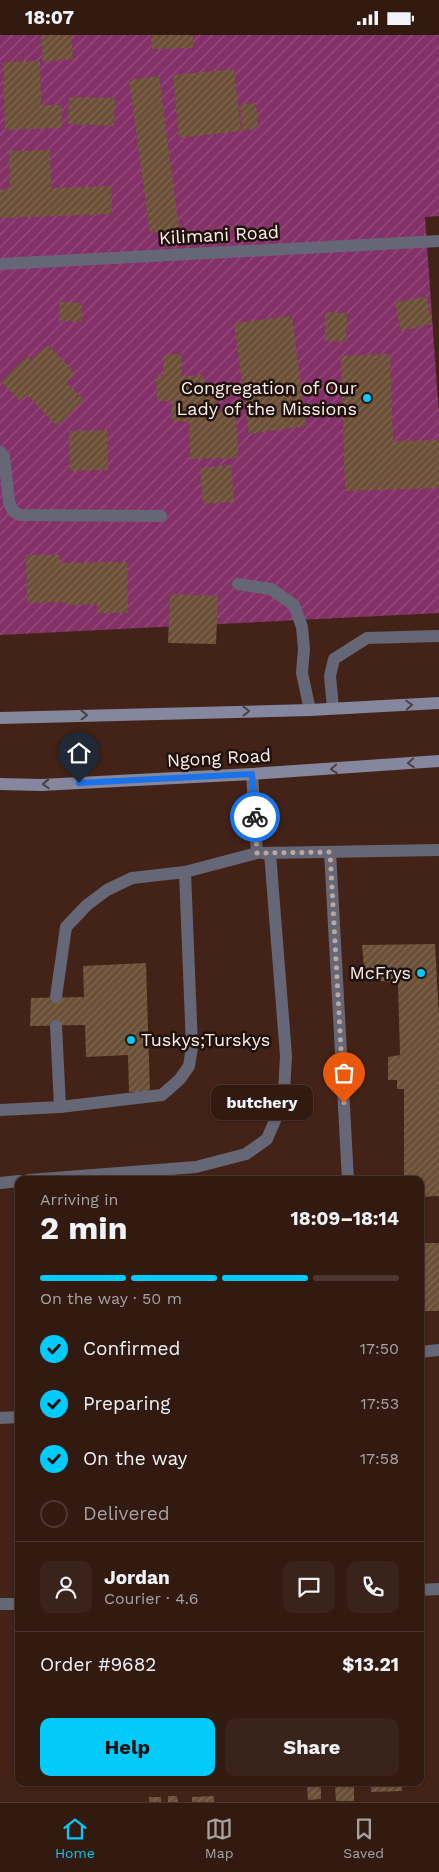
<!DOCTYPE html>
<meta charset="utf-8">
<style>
:root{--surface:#321a11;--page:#3a231a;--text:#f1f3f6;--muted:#a8a19f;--line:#4d3831;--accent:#03cbf9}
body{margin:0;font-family:"Work Sans",sans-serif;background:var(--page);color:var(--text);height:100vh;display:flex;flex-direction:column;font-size:19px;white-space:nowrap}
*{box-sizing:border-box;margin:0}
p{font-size:16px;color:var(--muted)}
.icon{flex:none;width:28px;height:28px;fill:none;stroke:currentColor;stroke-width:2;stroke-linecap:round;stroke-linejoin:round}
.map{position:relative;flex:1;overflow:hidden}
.side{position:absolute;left:15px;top:1141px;width:409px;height:610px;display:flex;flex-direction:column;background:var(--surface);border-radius:10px;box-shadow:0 1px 4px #0004,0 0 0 1px var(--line)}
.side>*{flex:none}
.pin{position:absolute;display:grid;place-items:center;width:42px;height:42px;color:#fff;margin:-51px -21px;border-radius:50% 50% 50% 0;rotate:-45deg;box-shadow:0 0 5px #0007}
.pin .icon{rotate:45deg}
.courier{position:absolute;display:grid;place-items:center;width:50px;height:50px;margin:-25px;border:4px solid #1a73e8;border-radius:50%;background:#fff;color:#222;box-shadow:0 1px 6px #0007}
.bubble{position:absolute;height:35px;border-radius:10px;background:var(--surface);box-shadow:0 1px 4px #0004,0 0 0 1px var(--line);font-size:16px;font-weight:700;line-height:35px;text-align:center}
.headline em{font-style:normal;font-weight:700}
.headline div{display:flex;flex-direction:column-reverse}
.headline{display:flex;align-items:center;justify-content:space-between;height:85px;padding:0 25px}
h1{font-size:32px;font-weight:700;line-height:38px}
.bar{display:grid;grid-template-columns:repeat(4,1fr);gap:8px 5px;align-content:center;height:60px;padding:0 25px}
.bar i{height:6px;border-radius:4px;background:var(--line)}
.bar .selected{background:var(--accent)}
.bar p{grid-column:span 4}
.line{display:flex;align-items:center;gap:12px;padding:0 25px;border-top:1px solid var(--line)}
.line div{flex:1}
.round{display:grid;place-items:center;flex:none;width:52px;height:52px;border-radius:10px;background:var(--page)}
ol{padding:0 25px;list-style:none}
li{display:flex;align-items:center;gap:15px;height:55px}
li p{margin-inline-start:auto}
li .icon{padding:5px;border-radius:50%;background:var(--accent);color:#111;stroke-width:4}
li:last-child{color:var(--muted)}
li i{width:28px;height:28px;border:2px solid var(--line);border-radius:50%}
.action{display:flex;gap:10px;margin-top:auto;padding:10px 25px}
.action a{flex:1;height:58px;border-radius:10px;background:var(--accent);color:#111;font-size:20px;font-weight:700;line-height:58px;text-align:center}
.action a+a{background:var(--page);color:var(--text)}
.status{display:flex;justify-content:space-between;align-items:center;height:35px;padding:0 25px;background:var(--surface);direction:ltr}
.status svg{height:14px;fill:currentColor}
.dock{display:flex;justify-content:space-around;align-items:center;height:70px;border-top:1px solid var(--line);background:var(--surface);font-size:14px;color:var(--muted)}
.dock a{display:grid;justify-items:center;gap:2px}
.dock .selected{color:var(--accent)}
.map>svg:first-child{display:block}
</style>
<div class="status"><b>18:07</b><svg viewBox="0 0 49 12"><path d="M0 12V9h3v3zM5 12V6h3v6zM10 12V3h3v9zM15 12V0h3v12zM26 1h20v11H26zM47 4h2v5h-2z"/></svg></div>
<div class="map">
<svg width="439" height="1767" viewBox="0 0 439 1767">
<defs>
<pattern id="garden-furrows" width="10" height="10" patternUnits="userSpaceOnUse" patternTransform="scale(1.25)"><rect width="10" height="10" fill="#833168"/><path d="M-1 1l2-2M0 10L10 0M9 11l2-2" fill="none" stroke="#954f7e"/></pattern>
<pattern id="building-hatch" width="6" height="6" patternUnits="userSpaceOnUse" patternTransform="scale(1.25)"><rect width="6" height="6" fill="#6b4f36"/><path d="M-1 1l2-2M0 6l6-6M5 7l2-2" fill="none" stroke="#816953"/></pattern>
</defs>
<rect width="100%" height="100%" fill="#432317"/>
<path fill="url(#garden-furrows)" d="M0,0H439V181L425,182L439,380V578L0,600Z"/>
<g fill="url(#building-hatch)">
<path d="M41,0H71L73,24L43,27Z"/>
<path d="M151,0H193V13L152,14Z"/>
<path d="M40,26L41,70H61L62,93L5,95L3,27Z"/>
<path d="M234,34L241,96L179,103L173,40Z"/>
<path d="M159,41L179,194L150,198L129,45Z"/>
<path d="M69,62L115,63L114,91L68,89Z"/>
<path d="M256,68L258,94L242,95L240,70Z"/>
<path d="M50,115L51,153L111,151L112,179L0,183V155L10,154L9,116Z"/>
<path d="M426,261L432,289L401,296L395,268Z"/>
<path d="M60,267L82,268L81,287L59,286Z"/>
<path d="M325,277L347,278L346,307L325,306Z"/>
<path d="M292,281L306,391L249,399L234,288Z"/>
<path d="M48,310L75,338L66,347L84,365L57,391L27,360L20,366L1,347L27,321L31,325Z"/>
<path d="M181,319L182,341L203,340V359H216L217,377L236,376L238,423L190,424L189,386L172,387L171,366H157L156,341H163V320Z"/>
<path d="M390,319L393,406L439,405V453L345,456L341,321Z"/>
<path d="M107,395L108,435L70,436L69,396Z"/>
<path d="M231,430L234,467L203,469L200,433Z"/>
<path d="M26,520H60V528L127,527L128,578H97V569L66,570V567L27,568Z"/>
<path d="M170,559L218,561L216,609L168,608Z"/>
<path d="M435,909L439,981V1161L420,1162V1145H404V1054H397V1045H388V1022L400,1020L398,949L365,943L362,910Z"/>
<path d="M146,928L150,1057H129L128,1020L86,1022L85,990L30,991L31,963L84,962L83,931Z"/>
<rect x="420" y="1208" width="19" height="68"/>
<path d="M321,1748V1764L308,1765L307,1749Z"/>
<path d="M371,1748H402V1756L371,1757Z"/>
<path d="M354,1750V1766H336L335,1751Z"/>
<path d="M168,1761H177L178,1767H168Z"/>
<path d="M214,1761V1767H192V1762Z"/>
<rect x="149" y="1762" width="12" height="5"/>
</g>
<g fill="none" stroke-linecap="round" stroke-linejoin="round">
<g stroke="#666776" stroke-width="12">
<path d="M0,417L4,421L9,467L13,476L20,480L161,481"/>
<path d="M238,549L271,554L294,570L302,592L304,614L302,638L310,675"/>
<path d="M333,673L330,641L334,624L367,603L439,601"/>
<path d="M330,817L348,1145"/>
<path d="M262,818L439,815"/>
<path d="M56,962L66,892L87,870L107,855L132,843L185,837L257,818L252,739"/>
<path d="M60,1072L162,1060L180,1044L189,1031L192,1012L185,837"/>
<path d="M0,1075L60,1072L56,991"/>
<path d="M29,1145L196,1132L246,1119L267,1104L276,1083L284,1056L286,1021L270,818"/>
<path d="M0,1148L19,1146"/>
<path d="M420,1317L439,1315"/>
<path d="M0,1383L19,1382"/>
</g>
<g stroke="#666776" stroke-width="12">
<path d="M0,229L439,206"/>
<path d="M420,1555L439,1554"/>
<path d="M0,1569H19"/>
</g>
<g stroke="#85879f" stroke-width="12">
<path d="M0,683L310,675L439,668"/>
<path d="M0,749L41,750L252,739L439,726"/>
</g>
</g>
<defs><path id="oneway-chevron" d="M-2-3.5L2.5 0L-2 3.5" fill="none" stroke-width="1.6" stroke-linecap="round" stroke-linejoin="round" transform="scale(1.25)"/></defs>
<g stroke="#484047">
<use href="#oneway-chevron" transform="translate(409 670) rotate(-3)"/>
<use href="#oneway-chevron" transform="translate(246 676) rotate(-1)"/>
<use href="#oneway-chevron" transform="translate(84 680) rotate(-1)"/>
<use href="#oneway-chevron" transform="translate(411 728) rotate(176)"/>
<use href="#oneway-chevron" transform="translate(334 734) rotate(176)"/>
<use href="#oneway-chevron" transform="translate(46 749) rotate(178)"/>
</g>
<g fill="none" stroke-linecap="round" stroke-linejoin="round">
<path stroke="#bca8a1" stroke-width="5" stroke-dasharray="0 9" d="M255,782L257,818L330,817L344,1068"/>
<path stroke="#1a73e8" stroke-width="6" d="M79,748L252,739L255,782"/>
</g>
<g fill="#03cbf9" stroke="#20110c" stroke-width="2">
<circle cx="367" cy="363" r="5"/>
<circle cx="421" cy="938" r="5"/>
<circle cx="131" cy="1005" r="5"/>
</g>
<g text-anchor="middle" stroke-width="5" stroke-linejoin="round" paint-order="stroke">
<g font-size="18" fill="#fdf0eb" stroke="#20110c">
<text transform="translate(219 200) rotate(-3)" y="6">Kilimani Road</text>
<text transform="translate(219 723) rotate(-3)" y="6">Ngong Road</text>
</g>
<g font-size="18" fill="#fdf0eb" stroke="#20110c" text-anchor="end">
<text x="357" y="359">Congregation of Our<tspan x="357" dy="21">Lady of the Missions</tspan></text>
<text x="411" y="944">McFrys</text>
<text x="141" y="1011" text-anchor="start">Tuskys;Turskys</text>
</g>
</g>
</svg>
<div class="pin" style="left:344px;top:1068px;background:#ea580c"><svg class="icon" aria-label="bag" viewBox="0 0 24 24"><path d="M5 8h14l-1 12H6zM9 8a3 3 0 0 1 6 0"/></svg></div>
<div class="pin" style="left:79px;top:748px;background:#1f2937"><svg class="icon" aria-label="home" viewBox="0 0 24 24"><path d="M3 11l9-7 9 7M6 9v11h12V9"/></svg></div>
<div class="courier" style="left:255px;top:782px"><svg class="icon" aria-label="bike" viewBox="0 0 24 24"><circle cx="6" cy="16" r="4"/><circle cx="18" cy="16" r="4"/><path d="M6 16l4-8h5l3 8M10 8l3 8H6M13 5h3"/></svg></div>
<div class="bubble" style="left:211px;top:1050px;width:102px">butchery</div>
<section class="side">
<div class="headline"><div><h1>2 min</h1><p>Arriving in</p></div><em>18:09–18:14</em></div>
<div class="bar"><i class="selected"></i><i class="selected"></i><i class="selected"></i><i></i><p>On the way · 50 m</p></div>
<ol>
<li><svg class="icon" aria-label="check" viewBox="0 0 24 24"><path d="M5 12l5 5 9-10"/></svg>Confirmed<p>17:50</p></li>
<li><svg class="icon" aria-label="check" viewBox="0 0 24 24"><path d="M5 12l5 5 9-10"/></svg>Preparing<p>17:53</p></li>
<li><svg class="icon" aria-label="check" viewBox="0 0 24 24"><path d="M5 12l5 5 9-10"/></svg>On the way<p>17:58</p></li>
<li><i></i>Delivered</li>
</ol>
<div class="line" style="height:90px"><a class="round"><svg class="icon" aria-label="person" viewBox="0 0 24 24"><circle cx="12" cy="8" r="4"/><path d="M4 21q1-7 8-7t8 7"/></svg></a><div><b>Jordan</b><p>Courier · 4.6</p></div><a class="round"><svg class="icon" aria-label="chat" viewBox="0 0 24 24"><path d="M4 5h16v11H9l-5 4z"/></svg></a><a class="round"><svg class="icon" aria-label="phone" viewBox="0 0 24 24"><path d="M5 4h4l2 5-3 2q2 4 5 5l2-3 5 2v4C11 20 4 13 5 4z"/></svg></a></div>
<div class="line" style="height:65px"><div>Order #9682</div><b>$13.21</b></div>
<div class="action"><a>Help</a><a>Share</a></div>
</section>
</div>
<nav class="dock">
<a class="selected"><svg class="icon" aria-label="home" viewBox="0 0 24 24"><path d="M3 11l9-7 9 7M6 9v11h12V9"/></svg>Home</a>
<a><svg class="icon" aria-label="map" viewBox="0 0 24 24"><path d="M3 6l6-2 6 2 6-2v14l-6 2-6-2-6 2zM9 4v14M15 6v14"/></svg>Map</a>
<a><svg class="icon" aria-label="saved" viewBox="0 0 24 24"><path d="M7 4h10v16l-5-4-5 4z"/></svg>Saved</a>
</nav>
